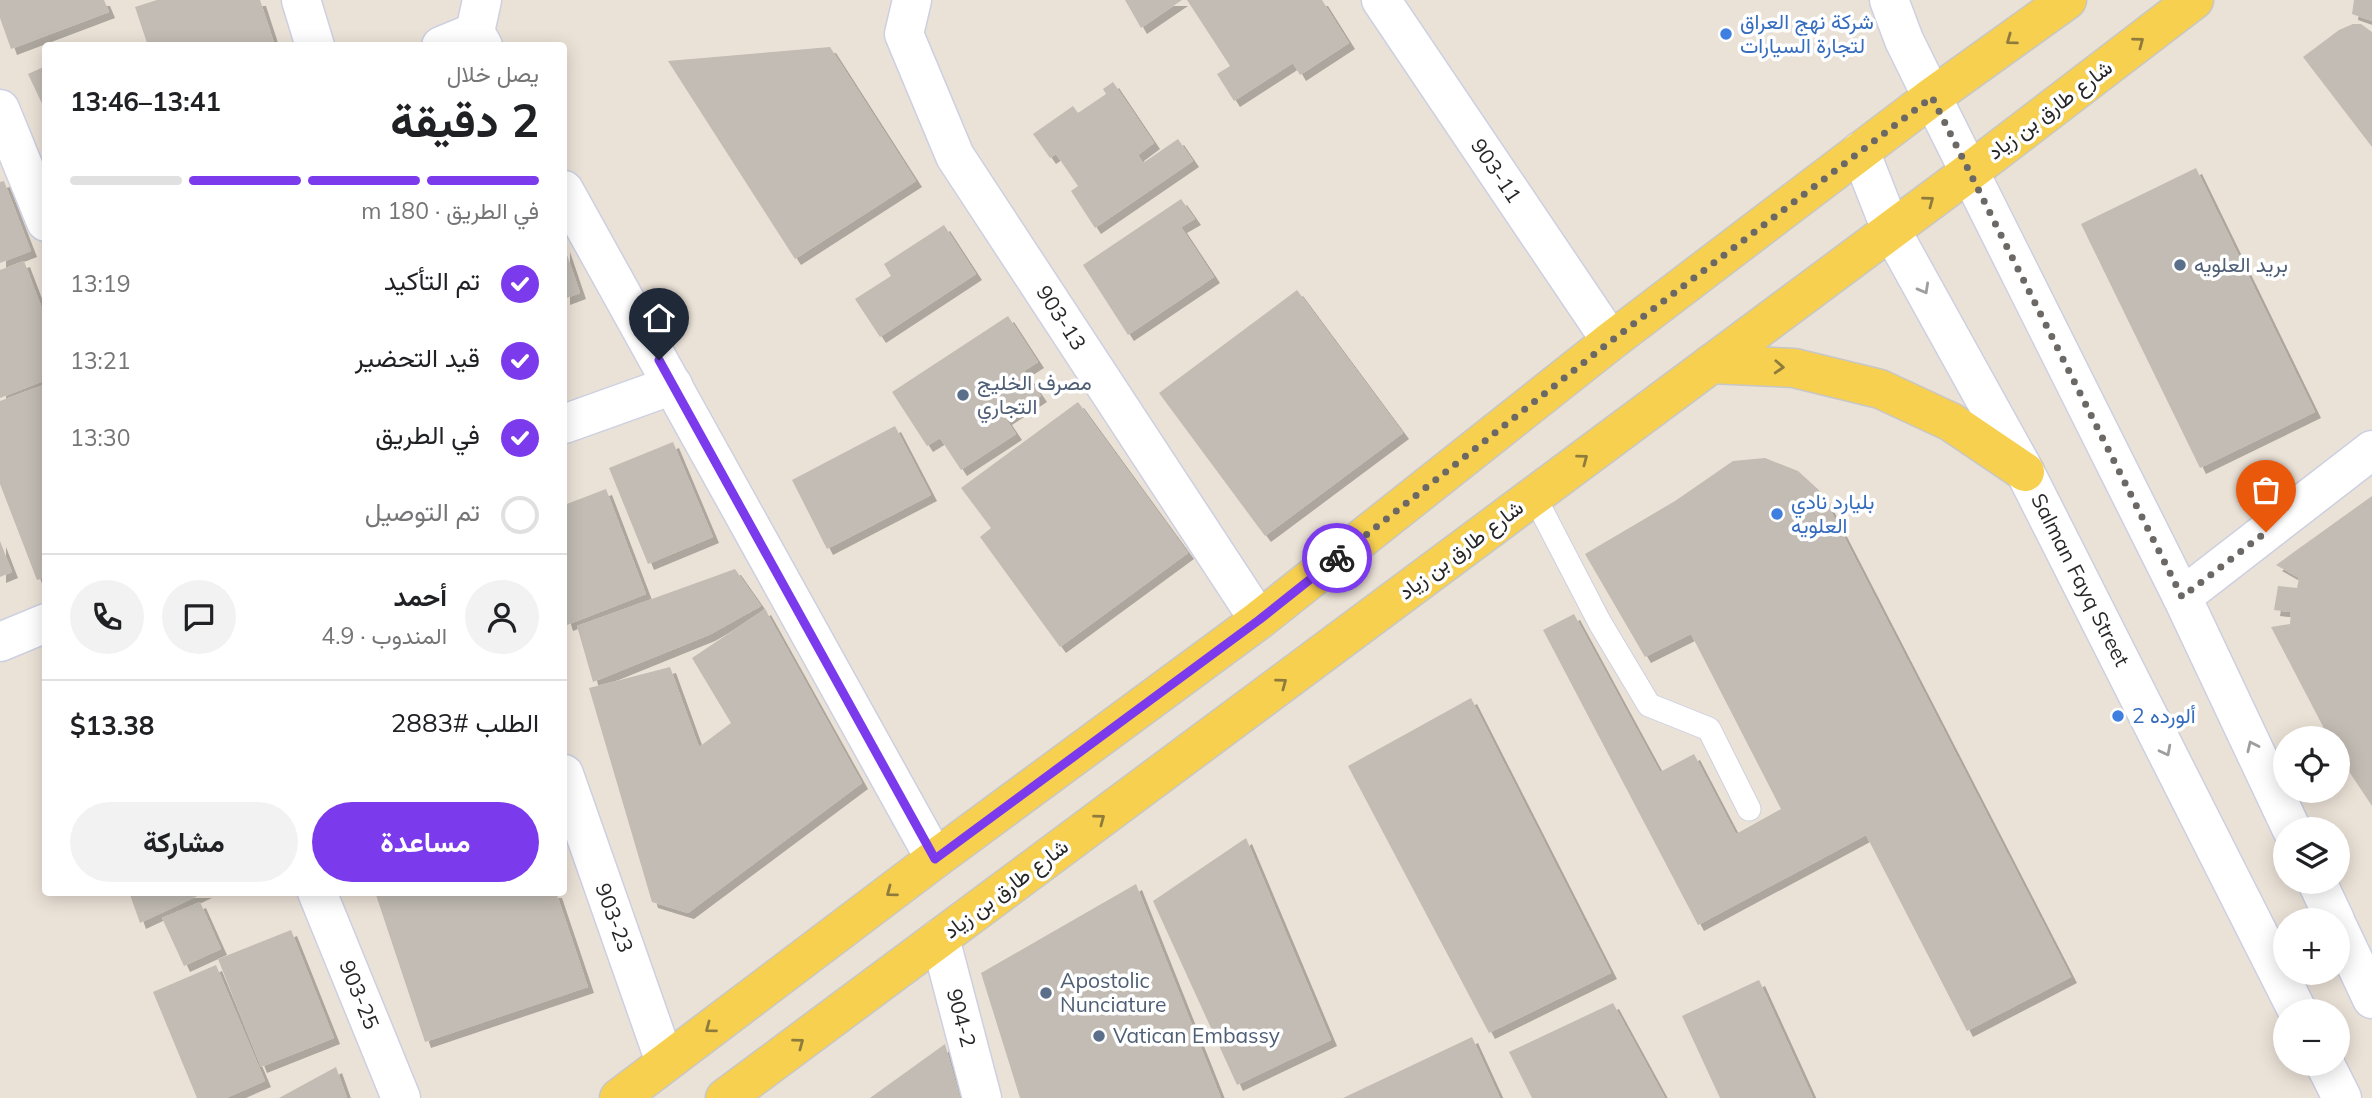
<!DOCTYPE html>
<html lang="ar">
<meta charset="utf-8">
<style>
:root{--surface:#fff;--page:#f2f2f2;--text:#202124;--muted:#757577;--line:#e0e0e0;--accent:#7c3aed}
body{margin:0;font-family:Mulish,Vazirmatn,sans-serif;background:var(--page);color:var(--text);direction:rtl;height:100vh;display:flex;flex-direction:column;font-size:26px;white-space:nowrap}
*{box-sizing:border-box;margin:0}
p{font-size:23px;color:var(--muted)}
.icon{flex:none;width:38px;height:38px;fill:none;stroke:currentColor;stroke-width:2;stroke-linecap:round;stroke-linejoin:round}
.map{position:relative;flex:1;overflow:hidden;direction:ltr}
.panel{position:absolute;left:42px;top:42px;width:525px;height:854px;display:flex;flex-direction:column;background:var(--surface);border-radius:7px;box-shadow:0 4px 18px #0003;direction:rtl}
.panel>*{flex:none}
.buttons{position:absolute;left:2273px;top:726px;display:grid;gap:14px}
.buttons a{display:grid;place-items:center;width:77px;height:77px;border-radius:50%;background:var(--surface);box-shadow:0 4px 18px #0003;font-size:35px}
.pin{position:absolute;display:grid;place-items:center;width:60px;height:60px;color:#fff;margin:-72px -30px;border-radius:50% 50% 50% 0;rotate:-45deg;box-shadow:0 0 7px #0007}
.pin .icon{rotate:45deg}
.courier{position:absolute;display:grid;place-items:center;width:70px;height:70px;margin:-35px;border:5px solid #7c3aed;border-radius:50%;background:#fff;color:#222;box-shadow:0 2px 9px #0007}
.overview em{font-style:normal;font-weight:700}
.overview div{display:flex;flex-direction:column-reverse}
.overview{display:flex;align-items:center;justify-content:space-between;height:119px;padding:0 28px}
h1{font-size:46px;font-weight:700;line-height:52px}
.bar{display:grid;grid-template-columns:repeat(4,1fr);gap:10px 7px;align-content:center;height:84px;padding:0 28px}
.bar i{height:9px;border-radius:5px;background:var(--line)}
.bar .on{background:var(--accent)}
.bar p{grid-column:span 4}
.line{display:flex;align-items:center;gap:18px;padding:0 28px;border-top:2px solid var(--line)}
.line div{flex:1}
.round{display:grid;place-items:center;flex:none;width:74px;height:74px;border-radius:37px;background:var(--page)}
ol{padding:0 28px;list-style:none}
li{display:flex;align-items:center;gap:21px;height:77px}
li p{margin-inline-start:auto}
li .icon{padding:7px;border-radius:50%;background:var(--accent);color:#fff;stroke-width:4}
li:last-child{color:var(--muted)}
li i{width:38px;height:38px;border:4px solid var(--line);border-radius:50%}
.action{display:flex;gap:14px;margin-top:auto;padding:14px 28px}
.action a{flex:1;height:80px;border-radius:42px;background:var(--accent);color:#fff;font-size:28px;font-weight:700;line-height:80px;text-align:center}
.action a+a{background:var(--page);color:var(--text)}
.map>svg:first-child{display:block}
</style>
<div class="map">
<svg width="2372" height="1098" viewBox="0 0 2372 1098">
<defs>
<filter id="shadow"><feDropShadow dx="6" dy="6" stdDeviation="0" flood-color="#0004"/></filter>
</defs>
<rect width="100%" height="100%" fill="#ebe2d7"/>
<g fill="#c2bcb4" filter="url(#shadow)">
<path d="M0,0H104L109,12L11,49L0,18Z"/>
<path d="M157,0H260L275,46H148L135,7Z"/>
<path d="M1125,0H1182L1141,28Z"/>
<path d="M1187,0H1322L1349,43L1300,75L1293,63L1234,101L1217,74L1230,66Z"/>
<path d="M2354,0H2372V21L2352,14Z"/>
<path d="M2353,24H2361L2372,32V147L2303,57L2339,30Z"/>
<path d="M830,47L916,181L795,259L668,61Z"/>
<path d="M46,66V112L28,74Z"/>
<path d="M1113,82L1154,143L1138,155L1143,163L1178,139L1193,161L1095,228L1071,191L1078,186L1056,154L1050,158L1033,134L1073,106L1078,113L1106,94L1103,89Z"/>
<path d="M2196,168L2315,412L2200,468L2081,224Z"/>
<path d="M4,181L31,251L0,263V182Z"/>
<path d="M1181,199L1195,219L1181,227L1214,277L1128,335L1083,265Z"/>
<path d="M944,225L976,274L880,337L855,299L891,276L884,264Z"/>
<path d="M564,246L580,293L564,299Z"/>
<path d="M24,261L46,319V380L0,398V270Z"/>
<path d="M1297,290L1403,433L1265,536L1159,393Z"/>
<path d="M1008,316L1038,362L1024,371L1041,396L1006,419L1016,434L961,470L940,438L927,446L892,392Z"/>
<path d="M46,384V577L37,580L0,484V401Z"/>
<path d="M1078,402L1188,553L1060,647L980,537L991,528L961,488Z"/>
<path d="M895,426L931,495L827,549L792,480Z"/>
<path d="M673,442L713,537L648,564L609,468Z"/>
<path d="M1765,458L1798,471L1821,492L2071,977L1967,1031L1866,835L1698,925L1543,630L1574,614L1660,772L1694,754L1736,834L1781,809L1691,634L1645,657L1585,554L1675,501L1733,461Z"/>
<path d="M606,489L646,594L567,625L564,615V505Z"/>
<path d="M2372,496V806L2338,755V738H2329L2271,627L2290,624L2291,612L2274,610L2278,586L2297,588L2299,578L2276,565Z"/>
<path d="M0,541L12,572L0,577Z"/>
<path d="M735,569L761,606L709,635L593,682L577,626Z"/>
<path d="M765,609L862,783L688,913L652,902L589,688L670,667L699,747L731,723L692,658Z"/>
<path d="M1471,698L1611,973L1489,1033L1348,766Z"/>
<path d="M1246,838L1331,1040L1237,1085L1153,901Z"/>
<path d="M1136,884L1221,1098H1020L981,973Z"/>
<path d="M129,892H206L140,923Z"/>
<path d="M375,892H556L588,987L425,1042Z"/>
<path d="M200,902L221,949L184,966L162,918Z"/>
<path d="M291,930L334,1038L261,1067L218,959Z"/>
<path d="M216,965L265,1081L226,1098H197L153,992Z"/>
<path d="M1759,980L1813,1098H1720L1682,1016Z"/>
<path d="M1613,1003L1665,1098H1532L1509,1052Z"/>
<path d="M1472,1037L1500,1098H1343Z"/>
<path d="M945,1044L960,1098H870Z"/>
<path d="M336,1067L347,1098H279Z"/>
</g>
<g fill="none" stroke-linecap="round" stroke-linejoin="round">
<defs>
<path id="lane" d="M1534,496L1600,623L1649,705L1709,729L1749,809"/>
<g id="street">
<path d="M301,0L315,46"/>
<path d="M482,0L475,32L483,46"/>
<path d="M912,0L904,34L955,156L1259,620"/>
<path d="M1381,0L1611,341"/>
<path d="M1889,0L1904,40L1932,97"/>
<path d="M441,46L475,32"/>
<path d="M0,109L46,222"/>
<path d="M564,190L935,859"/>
<path d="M564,424L673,385"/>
<path d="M2182,597L2372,450"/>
<path d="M0,642L46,623"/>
<path d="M564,774L665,1062"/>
<path d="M317,892L401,1098"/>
<path d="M940,938L982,1098"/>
</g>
<g id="secondary">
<path d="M1932,97L2182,597L2292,830"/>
<path d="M1860,151L1891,230L2025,472L2298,1012"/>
<path d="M2317,882L2335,920"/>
<path d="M2338,927L2372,999"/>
<path d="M2325,1064L2342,1098"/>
</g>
<g id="primary">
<path d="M1711,364L1794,368L1880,389L1951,422L2025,472"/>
<path d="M619,1098L935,859L1259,620L1611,341L1766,223L1932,97L2067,0"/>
<path d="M725,1098L1968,173L2194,0"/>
</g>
</defs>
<use href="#lane" stroke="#cdd0e1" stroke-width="25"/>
<use href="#street" stroke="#cdd0e1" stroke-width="41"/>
<use href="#secondary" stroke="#cdd0e1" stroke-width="41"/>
<use href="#primary" stroke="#c7c7c7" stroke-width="41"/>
<use href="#lane" stroke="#fff" stroke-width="23"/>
<use href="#street" stroke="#fff" stroke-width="38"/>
<use href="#secondary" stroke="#fff" stroke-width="38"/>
<use href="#primary" stroke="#f7d050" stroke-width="38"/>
</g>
<defs><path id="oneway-chevron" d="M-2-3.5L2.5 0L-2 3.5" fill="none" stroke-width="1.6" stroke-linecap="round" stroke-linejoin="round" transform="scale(1.75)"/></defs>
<g stroke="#8f7c3c">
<use href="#oneway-chevron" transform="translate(2011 40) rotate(144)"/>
<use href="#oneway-chevron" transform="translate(2139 42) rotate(-37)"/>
<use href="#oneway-chevron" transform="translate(1929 201) rotate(-37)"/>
<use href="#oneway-chevron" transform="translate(1779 367) rotate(3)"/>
<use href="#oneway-chevron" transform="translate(1583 459) rotate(-37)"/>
<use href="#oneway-chevron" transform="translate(1282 683) rotate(-37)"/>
<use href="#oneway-chevron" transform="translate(1100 819) rotate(-37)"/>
<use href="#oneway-chevron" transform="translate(891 892) rotate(143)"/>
<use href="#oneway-chevron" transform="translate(710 1028) rotate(143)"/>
<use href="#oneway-chevron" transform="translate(799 1043) rotate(-37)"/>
</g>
<g stroke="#9e9e9e">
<use href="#oneway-chevron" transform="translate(1924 289) rotate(61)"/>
<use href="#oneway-chevron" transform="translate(2252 746) rotate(-115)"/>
<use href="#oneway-chevron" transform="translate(2166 751) rotate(63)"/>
</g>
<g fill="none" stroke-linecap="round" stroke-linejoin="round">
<path stroke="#6c6865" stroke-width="7" stroke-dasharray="0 12.6" d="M1337,558L1611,341L1932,97L2182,597L2266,532"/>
<path stroke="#7c3aed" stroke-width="9" d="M659,360L935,859L1259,620L1337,558"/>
</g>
<g fill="#3f7fe0" stroke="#fff" stroke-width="2.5">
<circle cx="1726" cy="34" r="7"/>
<circle cx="1777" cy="514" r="7"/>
<circle cx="2118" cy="716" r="7"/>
</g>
<g fill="#5c6f8a" stroke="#fff" stroke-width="2.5">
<circle cx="2180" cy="265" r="7"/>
<circle cx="963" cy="395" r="7"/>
<circle cx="1046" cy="993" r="7"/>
<circle cx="1099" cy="1036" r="7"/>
</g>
<g text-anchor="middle" stroke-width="7" stroke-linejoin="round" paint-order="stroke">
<g font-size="21" fill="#366cbe" stroke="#fff" text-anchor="start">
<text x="1740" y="29">شركة نهج العراق<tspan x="1740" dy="24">لتجارة السيارات</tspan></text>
<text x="1791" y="509">بليارد نادي<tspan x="1791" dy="24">العلويه</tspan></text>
<text x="2132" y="723">ألورده 2</text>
</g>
<g font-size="21" fill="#272727" stroke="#fff">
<text transform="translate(2050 110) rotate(-37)" y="7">شارع طارق بن زياد</text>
<text transform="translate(1496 171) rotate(56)" y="7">903-11</text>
<text transform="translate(1061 318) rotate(57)" y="7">903-13</text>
<text transform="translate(1461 550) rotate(-37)" y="7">شارع طارق بن زياد</text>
<text transform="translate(2080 580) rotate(63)" y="7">Salman Fayq Street</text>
<text transform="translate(1006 889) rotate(-37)" y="7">شارع طارق بن زياد</text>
<text transform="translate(614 918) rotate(70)" y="7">903-23</text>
<text transform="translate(359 995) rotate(68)" y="7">903-25</text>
<text transform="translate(961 1018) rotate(75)" y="7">904-2</text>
</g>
<g font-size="21" fill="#4e5e75" stroke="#fff" text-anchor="start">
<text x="2194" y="272">بريد العلويه</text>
<text x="977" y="390">مصرف الخليج<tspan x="977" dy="24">التجاري</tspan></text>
<text x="1060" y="988">Apostolic<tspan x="1060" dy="24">Nunciature</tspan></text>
<text x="1113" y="1043">Vatican Embassy</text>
</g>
</g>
</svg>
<div class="buttons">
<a><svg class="icon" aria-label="locate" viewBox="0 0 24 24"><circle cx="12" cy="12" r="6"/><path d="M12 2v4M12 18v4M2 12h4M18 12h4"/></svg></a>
<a><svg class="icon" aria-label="layers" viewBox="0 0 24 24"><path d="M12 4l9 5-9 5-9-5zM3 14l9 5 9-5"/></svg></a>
<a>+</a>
<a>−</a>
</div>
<div class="pin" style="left:2266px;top:532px;background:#ea580c"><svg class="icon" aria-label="bag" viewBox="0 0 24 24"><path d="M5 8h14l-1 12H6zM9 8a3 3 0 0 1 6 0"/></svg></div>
<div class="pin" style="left:659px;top:360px;background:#1f2937"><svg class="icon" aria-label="home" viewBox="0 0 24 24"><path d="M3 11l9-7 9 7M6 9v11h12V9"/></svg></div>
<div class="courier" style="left:1337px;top:558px"><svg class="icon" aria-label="bike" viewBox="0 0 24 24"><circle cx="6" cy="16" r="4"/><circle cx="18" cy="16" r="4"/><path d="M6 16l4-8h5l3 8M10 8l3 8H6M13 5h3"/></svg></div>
<section class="panel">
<div class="overview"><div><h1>2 دقيقة</h1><p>يصل خلال</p></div><em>13:41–13:46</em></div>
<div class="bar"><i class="on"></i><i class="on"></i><i class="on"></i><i></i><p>في الطريق · 180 m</p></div>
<ol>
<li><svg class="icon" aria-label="check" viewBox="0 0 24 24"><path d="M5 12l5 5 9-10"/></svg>تم التأكيد<p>13:19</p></li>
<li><svg class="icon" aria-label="check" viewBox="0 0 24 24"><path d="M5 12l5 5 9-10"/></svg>قيد التحضير<p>13:21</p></li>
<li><svg class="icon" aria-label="check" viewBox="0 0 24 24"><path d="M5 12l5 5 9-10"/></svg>في الطريق<p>13:30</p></li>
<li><i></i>تم التوصيل</li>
</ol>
<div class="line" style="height:126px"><a class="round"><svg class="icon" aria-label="person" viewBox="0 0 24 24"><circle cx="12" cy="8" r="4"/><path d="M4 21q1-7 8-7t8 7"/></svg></a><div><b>أحمد</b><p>المندوب · 4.9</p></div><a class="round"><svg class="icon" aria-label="chat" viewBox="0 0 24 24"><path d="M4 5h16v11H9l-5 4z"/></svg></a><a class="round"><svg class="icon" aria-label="phone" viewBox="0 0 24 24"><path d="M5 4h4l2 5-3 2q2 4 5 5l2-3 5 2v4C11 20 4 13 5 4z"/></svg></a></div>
<div class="line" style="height:91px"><div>الطلب #2883</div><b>$13.38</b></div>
<div class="action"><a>مساعدة</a><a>مشاركة</a></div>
</section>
</div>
